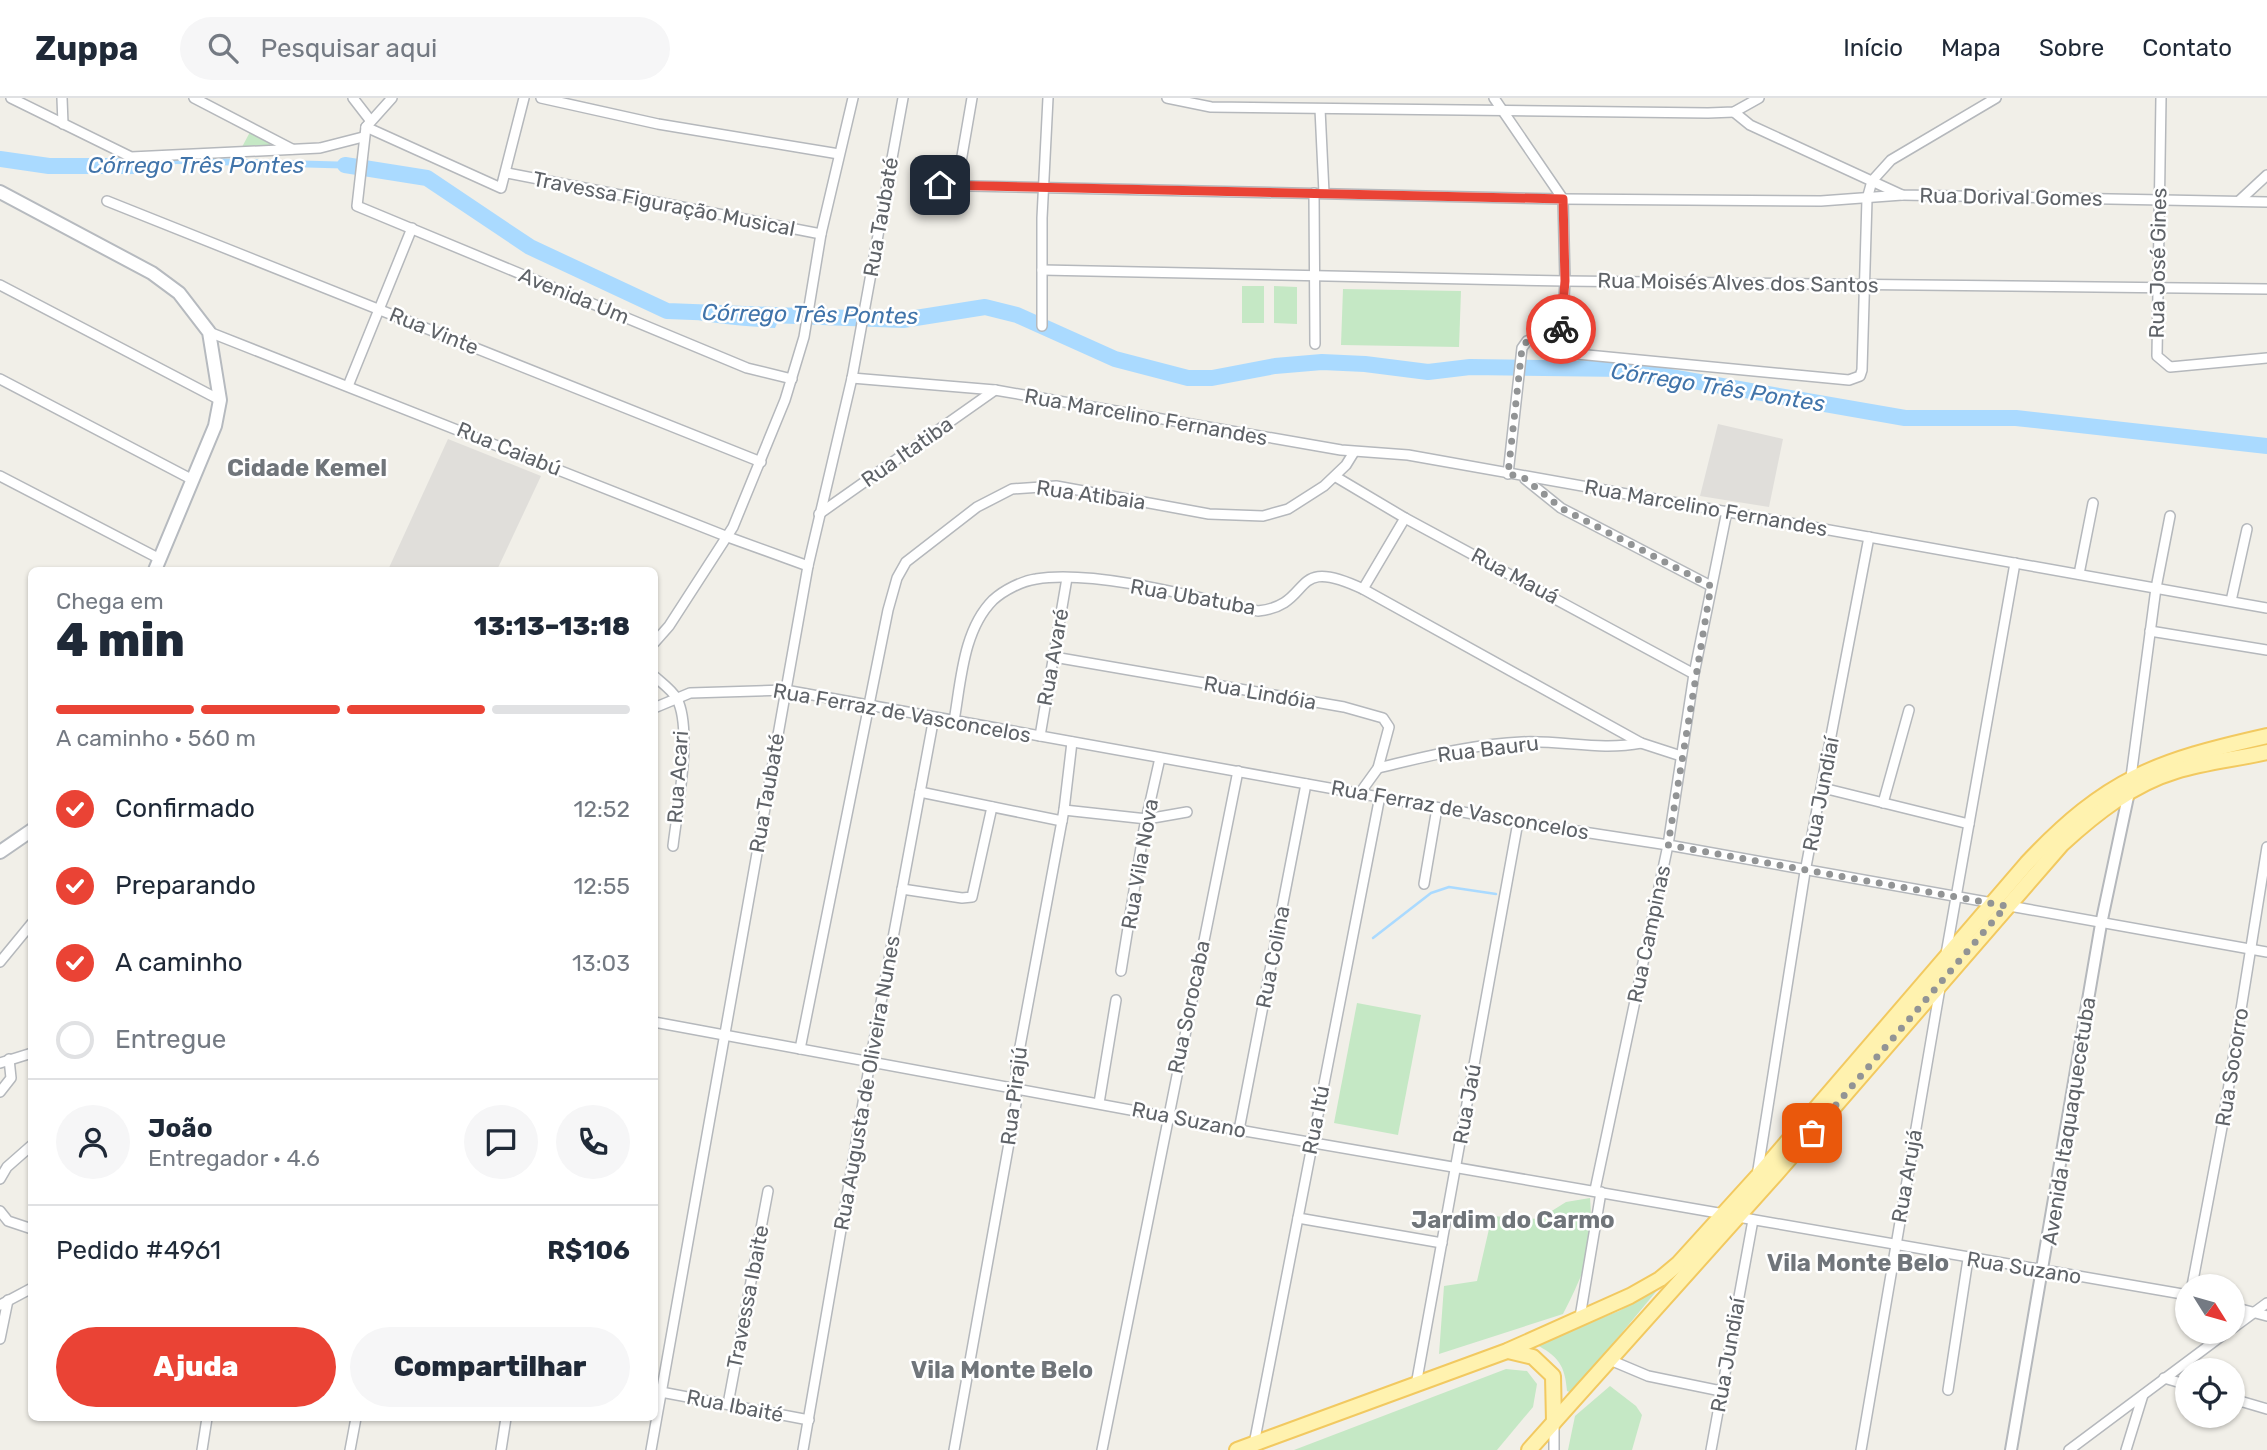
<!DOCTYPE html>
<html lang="pt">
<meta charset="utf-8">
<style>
:root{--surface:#fff;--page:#f6f6f7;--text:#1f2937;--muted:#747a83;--line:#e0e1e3;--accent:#ea4335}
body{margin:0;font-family:Rubik,sans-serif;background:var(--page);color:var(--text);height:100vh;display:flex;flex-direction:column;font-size:26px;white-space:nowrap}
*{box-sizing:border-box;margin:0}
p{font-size:23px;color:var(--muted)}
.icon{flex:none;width:38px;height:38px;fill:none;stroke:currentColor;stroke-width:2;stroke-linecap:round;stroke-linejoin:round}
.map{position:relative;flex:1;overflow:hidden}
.sheet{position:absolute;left:28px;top:469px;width:630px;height:854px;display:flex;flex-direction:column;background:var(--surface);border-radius:10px;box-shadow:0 2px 5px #0004}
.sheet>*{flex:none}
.needle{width:46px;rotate:127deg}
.controls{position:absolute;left:2175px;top:1176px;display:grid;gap:14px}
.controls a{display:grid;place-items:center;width:70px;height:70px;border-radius:50%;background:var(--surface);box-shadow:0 2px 5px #0004;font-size:35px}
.pin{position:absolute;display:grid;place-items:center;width:60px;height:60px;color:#fff;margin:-30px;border-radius:14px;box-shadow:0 4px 10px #0006}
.courier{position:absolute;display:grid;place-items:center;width:70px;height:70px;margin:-35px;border:5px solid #ea4335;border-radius:50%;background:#fff;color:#222;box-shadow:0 2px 9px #0007}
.head em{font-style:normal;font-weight:800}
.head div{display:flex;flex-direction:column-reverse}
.head{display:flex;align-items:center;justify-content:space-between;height:119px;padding:0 28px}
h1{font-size:46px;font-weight:800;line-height:52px}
.bar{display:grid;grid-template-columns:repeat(4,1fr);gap:10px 7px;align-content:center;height:84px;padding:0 28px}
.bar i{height:9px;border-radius:5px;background:var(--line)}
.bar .current{background:var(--accent)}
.bar p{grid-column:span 4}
.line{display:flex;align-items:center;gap:18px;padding:0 28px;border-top:2px solid var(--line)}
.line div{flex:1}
.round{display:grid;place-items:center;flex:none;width:74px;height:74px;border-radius:37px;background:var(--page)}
ol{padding:0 28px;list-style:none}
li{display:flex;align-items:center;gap:21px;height:77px}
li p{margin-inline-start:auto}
li .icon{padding:7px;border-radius:50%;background:var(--accent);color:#fff;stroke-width:4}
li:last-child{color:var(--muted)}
li i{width:38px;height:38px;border:4px solid var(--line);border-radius:50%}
.action{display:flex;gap:14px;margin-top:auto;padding:14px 28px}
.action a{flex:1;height:80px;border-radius:42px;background:var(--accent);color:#fff;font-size:28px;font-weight:800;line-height:80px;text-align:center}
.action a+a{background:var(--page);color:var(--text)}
header{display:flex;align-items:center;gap:42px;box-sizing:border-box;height:98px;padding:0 35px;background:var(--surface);border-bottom:2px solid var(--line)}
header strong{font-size:33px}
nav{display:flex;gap:38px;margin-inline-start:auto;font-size:24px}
.search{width:490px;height:63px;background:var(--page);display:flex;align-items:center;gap:18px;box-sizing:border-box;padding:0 24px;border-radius:38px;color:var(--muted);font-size:26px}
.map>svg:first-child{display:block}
</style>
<header>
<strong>Zuppa</strong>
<div class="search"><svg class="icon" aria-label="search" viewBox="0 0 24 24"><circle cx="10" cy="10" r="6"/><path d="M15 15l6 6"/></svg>Pesquisar aqui</div>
<nav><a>Início</a><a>Mapa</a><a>Sobre</a><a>Contato</a></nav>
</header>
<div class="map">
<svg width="2267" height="1352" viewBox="0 0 2267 1352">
<rect width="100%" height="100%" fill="#f1efe8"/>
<g fill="#e0deda">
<path d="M1718,326L1783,341L1769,409L1700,398Z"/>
<path d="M448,341L541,378L497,472H388Z"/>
</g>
<g fill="#c5e8c5">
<path d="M250,34L271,44L269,50L242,49Z"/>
<rect x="1242" y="188" width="22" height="37"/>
<path d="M1274,188L1297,189V226L1274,225Z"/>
<path d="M1343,191L1461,193L1459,249L1341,247Z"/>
<path d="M1357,905L1421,917L1398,1037L1334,1025Z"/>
<path d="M1590,1100C1594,1151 1586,1171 1563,1216L1439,1256L1444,1188L1477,1183L1492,1118L1539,1121L1566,1104Z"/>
<path d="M1659,1190L1572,1295L1567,1293C1565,1267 1558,1258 1535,1246L1619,1213Z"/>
<path d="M1506,1271L1527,1273L1537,1286L1533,1309L1497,1352H1294Z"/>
<path d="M1610,1288L1636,1308L1642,1317L1632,1352H1568L1575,1318Z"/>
</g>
<g fill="#aadaff">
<path d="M208,60L357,64L360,71L176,66L121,73L124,66Z"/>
<path d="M613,190L655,211L706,221H779L775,230C710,226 670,221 610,193Z"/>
</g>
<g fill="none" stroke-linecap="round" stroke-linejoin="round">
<path stroke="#aadaff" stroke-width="2.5" d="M1373,840L1431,795L1449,789L1496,796"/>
<g stroke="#aadaff" stroke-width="16">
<path d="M0,61L49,68H144"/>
<path d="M345,67L427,80L530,149L667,213L903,222L985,209L1017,217L1115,261L1188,280H1212L1275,268L1322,264L1365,266L1428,274L1470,269L1625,271L1905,320H2016L2267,348"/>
</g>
<defs>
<g id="minor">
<path d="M11,0L131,59L320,50L363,39"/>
<path d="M62,0L63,26"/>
<path d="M194,0L292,51"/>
<path d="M353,0L370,22"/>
<path d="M392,0L366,29L357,108L747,270L792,281"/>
<path d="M541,0L658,26L839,56"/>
<path d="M1167,0L1211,9L1708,15L1734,14L1759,0"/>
<path d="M1494,0L1563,101L1565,183L1562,231L1567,251L1577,256L1849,282L1860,278L1862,272L1867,101L1872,83L1891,62L1996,0"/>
<path d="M2161,0L2157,258L2170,269L2267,260"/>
<path d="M1320,11L1324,95"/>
<path d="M1734,14L1750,27L1902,97L2267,104"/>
<path d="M366,29L501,90L524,0"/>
<path d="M507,75L821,136"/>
<path d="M924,87L1563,101L1821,103L1902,97"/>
<path d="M957,87L972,0"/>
<path d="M1314,95L1315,246"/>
<path d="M107,103L761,364"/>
<path d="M2239,103L2267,77"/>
<path d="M1042,172L1565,183L2267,191"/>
<path d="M0,187L220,302"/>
<path d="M1042,228V120L1048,0"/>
<path d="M209,234L728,439L808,468"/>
<path d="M852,280L995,292L1341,352L1408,357L2267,510"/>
<path d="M0,281L193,382"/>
<path d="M348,288L412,130"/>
<path d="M1508,376L1522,250L1527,243L1562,231"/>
<path d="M0,378L160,461"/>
<path d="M1336,379L1405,420L1694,576"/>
<path d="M1525,381L1561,410L1711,488"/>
<path d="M819,416L995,292"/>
<path d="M2079,476L2093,405"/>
<path d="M1363,491L1405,420"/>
<path d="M2231,503L2247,431"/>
<path d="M2150,533L2267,552"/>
<path d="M654,545L669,528L733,429L785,302L804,239L821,136L853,0"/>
<path d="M1054,559L1344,609L1383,620L1389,629L1378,670L1360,695"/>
<path d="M654,578C662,585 673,593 677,601C693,632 677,713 673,748"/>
<path d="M654,610L690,595L785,592L1518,724L1668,747L2267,854"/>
<path d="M954,623C961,583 963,532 993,502C1004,492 1022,483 1036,481C1093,471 1200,500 1258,513C1316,507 1287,455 1363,491L1641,645L1681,658"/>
<path d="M1040,638L1067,480"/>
<path d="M1378,670C1425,659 1473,646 1522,644C1563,642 1600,653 1641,645"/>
<path d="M2131,679L2156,490L2170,418"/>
<path d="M1823,690L1969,726"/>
<path d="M920,694L1062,723"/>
<path d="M1883,705L1909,612"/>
<path d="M1064,712L1147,721L1187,714"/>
<path d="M1424,786L1437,710"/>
<path d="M902,791L962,800L972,799L992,709"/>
<path d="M1946,856L2015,465"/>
<path d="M0,864L32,825"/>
<path d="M1121,873L1144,731L1160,660"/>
<path d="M654,924L1239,1032L1724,1116"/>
<path d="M800,951L888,512L897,480L906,464L977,409L1012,391L1056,388L1209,416L1263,418L1288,411L1324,388L1346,367L1354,354"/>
<path d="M0,965L32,955"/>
<path d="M0,994L11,980L9,961"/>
<path d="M1099,1005L1116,902"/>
<path d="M1239,1032L1306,686"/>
<path d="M1757,1078L1805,774L1869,439"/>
<path d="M0,1081L7,1069L32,1047"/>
<path d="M1595,1092L1668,747L1694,576L1727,413"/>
<path d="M0,1113L8,1123L32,1131"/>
<path d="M1738,1119L2188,1197"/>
<path d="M1298,1120L1442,1145"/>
<path d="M2192,1188L2223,1024L2267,749"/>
<path d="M0,1207L32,1190"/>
<path d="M2233,1209L2267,1218"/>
<path d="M1580,1219L1601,1094"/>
<path d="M2233,1230L2267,1205"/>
<path d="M0,1241L8,1202"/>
<path d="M1610,1262L1648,1278L1721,1293"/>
<path d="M2164,1280L2188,1287"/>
<path d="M1416,1287L1518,724"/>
<path d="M1948,1292L1968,1161"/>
<path d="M661,1294L809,1322"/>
<path d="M2233,1301L2267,1311"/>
<path d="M728,1306L768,1093"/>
<path d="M1554,1324V1352"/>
<path d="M1254,1346L1380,698"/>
<path d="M202,1352L207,1320"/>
<path d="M350,1352L356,1320"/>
<path d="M501,1352L506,1320"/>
<path d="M651,1352L808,468L852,280L903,0"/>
<path d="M803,1352L870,964L934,619"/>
<path d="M954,1352L1016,1006V970L1064,712L1072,644"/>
<path d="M1102,1352L1238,673"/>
<path d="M1711,1352L1753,1122"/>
<path d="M1861,1352L1940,890"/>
<path d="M2069,1352L2227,1234"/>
<path d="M2126,1352L2143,1297"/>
</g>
<path id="tertiary" d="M2011,1352L2101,826L2129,694"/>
<g id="secondary">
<path d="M0,94L152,175L179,195L209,234L220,302L215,328L155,472"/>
<path d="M0,754L32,732"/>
</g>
<g id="primary">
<path d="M1508,1253L1533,1259L1553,1278L1554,1324"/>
<path d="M1237,1352L1507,1253L1630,1198L1660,1181L1678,1166L1757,1079L2027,765C2107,680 2156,663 2267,638"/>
<path d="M1529,1352L1776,1076L2062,746C2095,716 2132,686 2176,673C2206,664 2237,661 2267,654"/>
</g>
</defs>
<use href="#minor" stroke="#b5b8bc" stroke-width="12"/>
<use href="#tertiary" stroke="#b5b8bc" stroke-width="14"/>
<use href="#secondary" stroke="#b6babf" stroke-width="16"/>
<use href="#primary" stroke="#f2c960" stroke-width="18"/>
<use href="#minor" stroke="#fff" stroke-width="9"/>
<use href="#tertiary" stroke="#fff" stroke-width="10"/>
<use href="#secondary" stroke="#fff" stroke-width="12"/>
<use href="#primary" stroke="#fff2af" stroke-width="14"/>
</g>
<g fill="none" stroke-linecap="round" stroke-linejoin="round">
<path stroke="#929495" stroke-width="7" stroke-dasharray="0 12.6" d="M1561,231L1527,243L1522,250L1508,376L1523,379L1561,410L1711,488L1668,747L2006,808L1812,1035"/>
<path stroke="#ea4335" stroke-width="9" d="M940,87L1563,101L1565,183L1561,231"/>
</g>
<g text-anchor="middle" stroke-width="5" stroke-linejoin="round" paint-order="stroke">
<g font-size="21" fill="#5f6368" stroke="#fff">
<text transform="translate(2011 99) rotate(1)" y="7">Rua Dorival Gomes</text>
<text transform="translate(664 106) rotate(11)" y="7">Travessa Figuração Musical</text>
<text transform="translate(881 119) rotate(-80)" y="7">Rua Taubaté</text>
<text transform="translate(2158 165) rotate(-89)" y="7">Rua José Gines</text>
<text transform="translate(1738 185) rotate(1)" y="7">Rua Moisés Alves dos Santos</text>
<text transform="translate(574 198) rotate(22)" y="7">Avenida Um</text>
<text transform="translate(434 233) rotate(22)" y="7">Rua Vinte</text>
<text transform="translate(1146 319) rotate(10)" y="7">Rua Marcelino Fernandes</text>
<text transform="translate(509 351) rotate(22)" y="7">Rua Caiabú</text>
<text transform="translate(907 354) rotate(-35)" y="7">Rua Itatiba</text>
<text transform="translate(1091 397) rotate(8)" y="7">Rua Atibaia</text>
<text transform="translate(1706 410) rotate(10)" y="7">Rua Marcelino Fernandes</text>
<text transform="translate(1515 478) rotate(28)" y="7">Rua Mauá</text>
<text transform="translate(1193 499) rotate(10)" y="7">Rua Ubatuba</text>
<text transform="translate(1053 559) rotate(-80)" y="7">Rua Avaré</text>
<text transform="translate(1260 595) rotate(10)" y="7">Rua Lindóia</text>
<text transform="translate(902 615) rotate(10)" y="7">Rua Ferraz de Vasconcelos</text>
<text transform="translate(1488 651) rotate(-7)" y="7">Rua Bauru</text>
<text transform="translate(678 679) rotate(-86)" y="7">Rua Acari</text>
<text transform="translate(767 695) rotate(-80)" y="7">Rua Taubaté</text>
<text transform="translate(1821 696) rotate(-79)" y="7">Rua Jundiaí</text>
<text transform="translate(1460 712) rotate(10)" y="7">Rua Ferraz de Vasconcelos</text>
<text transform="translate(1140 766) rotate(-80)" y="7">Rua Vila Nova</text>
<text transform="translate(1649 836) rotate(-78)" y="7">Rua Campinas</text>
<text transform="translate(1273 859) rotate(-79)" y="7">Rua Colina</text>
<text transform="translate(1189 909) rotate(-78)" y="7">Rua Sorocaba</text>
<text transform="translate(2232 969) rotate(-81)" y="7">Rua Socorro</text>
<text transform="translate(867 985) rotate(-80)" y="7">Rua Augusta de Oliveira Nunes</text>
<text transform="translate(1014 998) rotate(-83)" y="7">Rua Pirajú</text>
<text transform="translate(1467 1006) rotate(-80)" y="7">Rua Jaú</text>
<text transform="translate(1189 1022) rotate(11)" y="7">Rua Suzano</text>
<text transform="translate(1316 1022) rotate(-79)" y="7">Rua Itú</text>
<text transform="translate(2069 1023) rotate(-81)" y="7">Avenida Itaquaquecetuba</text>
<text transform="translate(1907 1078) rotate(-80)" y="7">Rua Arujá</text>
<text transform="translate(2024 1170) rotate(9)" y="7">Rua Suzano</text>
<text transform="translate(748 1199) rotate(-79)" y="7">Travessa Ibaite</text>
<text transform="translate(1728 1257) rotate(-80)" y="7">Rua Jundiaí</text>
<text transform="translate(735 1308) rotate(11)" y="7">Rua Ibaité</text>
</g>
<g font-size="23" font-style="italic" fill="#4174aa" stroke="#fff">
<text x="196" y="75">Córrego Três Pontes</text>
<text transform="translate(810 216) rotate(1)" y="8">Córrego Três Pontes</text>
<text transform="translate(1718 289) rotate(9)" y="8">Córrego Três Pontes</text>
</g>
<g font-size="24" font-weight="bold" fill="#70757a" stroke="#fff">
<text x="307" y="378">Cidade Kemel</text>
<text x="1513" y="1130">Jardim do Carmo</text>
<text x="1858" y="1173">Vila Monte Belo</text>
<text x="1002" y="1280">Vila Monte Belo</text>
</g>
</g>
</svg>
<div class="controls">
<a><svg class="needle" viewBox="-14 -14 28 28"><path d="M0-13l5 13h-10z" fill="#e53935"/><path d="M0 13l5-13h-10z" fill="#747a83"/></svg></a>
<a><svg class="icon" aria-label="locate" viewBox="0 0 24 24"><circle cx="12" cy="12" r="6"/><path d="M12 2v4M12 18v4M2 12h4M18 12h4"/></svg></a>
</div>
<div class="pin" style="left:1812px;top:1035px;background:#ea580c"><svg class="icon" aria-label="bag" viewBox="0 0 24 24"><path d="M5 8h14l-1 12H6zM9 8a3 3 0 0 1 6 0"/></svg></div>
<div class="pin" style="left:940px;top:87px;background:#1f2937"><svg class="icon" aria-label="home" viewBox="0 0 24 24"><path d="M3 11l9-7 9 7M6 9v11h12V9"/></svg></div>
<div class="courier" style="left:1561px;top:231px"><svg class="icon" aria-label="bike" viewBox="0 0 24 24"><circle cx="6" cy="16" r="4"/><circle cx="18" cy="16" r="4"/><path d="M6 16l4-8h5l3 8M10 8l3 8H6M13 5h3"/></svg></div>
<section class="sheet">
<div class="head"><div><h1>4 min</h1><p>Chega em</p></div><em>13:13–13:18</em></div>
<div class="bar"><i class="current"></i><i class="current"></i><i class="current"></i><i></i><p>A caminho · 560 m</p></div>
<ol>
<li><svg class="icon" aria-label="check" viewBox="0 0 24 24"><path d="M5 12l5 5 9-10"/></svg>Confirmado<p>12:52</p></li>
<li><svg class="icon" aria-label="check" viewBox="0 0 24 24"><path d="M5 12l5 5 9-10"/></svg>Preparando<p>12:55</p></li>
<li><svg class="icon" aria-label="check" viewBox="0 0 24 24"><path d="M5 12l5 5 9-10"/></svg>A caminho<p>13:03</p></li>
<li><i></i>Entregue</li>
</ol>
<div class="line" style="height:126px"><a class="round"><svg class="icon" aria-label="person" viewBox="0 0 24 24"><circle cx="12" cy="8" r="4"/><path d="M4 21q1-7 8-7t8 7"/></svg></a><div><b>João</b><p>Entregador · 4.6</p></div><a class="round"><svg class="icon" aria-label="chat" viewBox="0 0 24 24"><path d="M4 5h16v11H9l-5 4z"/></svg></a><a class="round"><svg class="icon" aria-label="phone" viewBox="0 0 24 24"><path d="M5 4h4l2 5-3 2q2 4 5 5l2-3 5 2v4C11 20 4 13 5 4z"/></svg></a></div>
<div class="line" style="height:91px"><div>Pedido #4961</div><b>R$106</b></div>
<div class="action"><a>Ajuda</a><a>Compartilhar</a></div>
</section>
</div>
